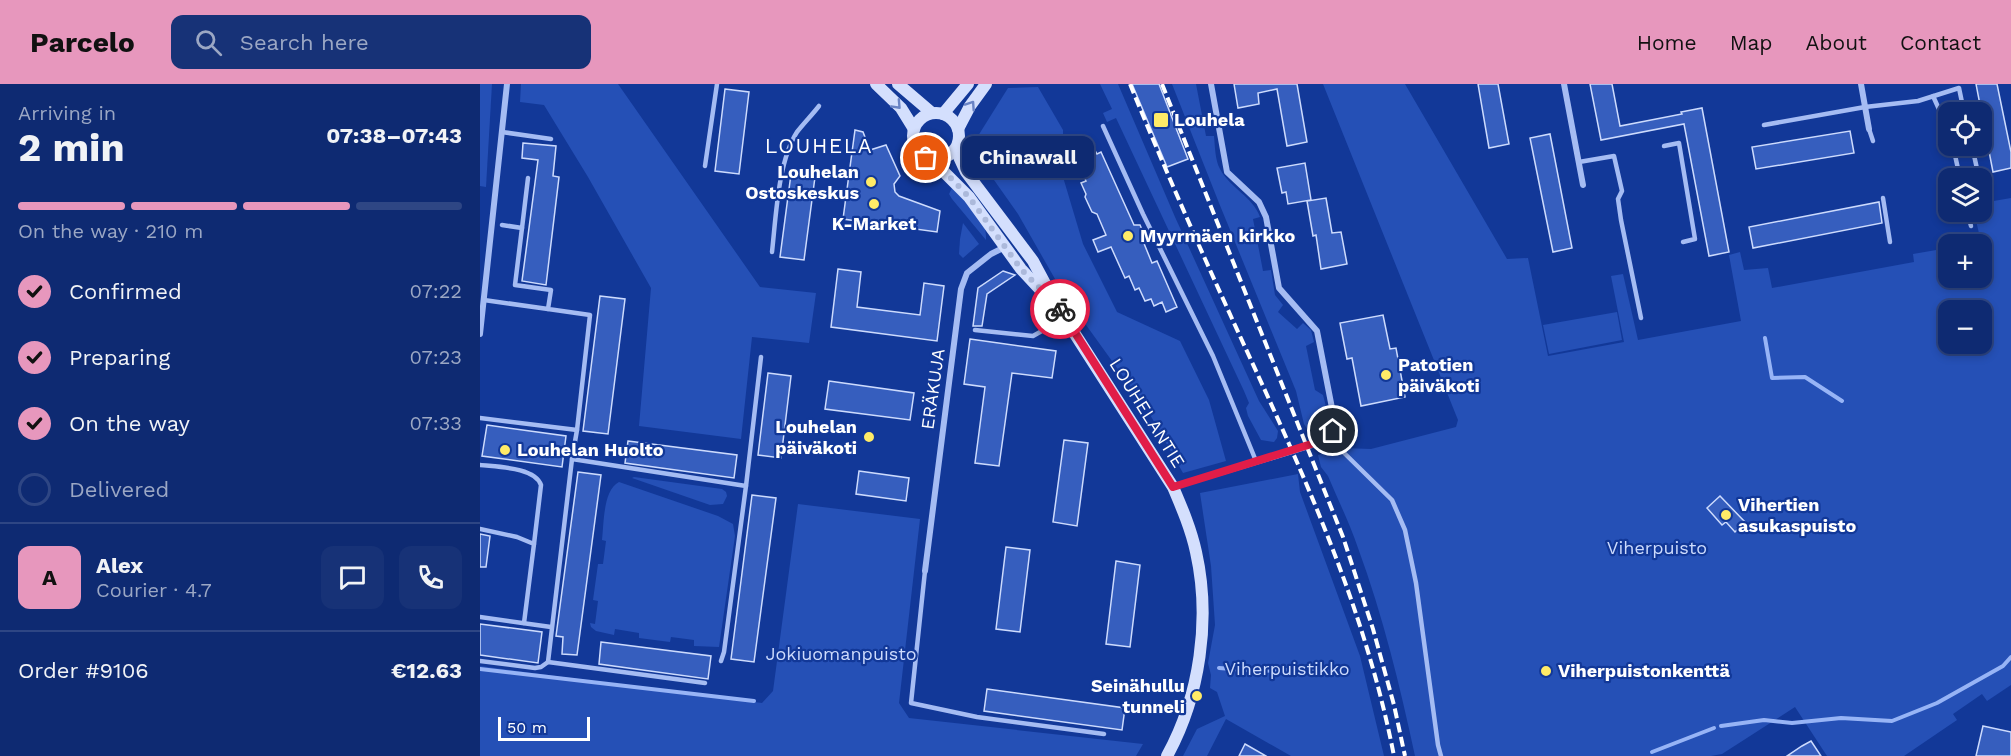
<!DOCTYPE html>
<meta charset="utf-8">
<style>
:root{--surface:#0e2a72;--page:#173277;--text:#f1f3f6;--muted:#9ba7c4;--line:#2e4684;--accent:#e797bd}
body{margin:0;font-family:"Work Sans",sans-serif;background:var(--page);color:var(--text);height:100vh;display:flex;flex-direction:column;font-size:22px;white-space:nowrap}
*{box-sizing:border-box;margin:0}
p{font-size:20px;color:var(--muted)}
.icon{flex:none;width:33px;height:33px;fill:none;stroke:currentColor;stroke-width:2;stroke-linecap:round;stroke-linejoin:round}
.map{position:relative;flex:1;overflow:hidden}
.details{display:flex;flex-direction:column;background:var(--surface);width:480px}
.details>*{flex:none}
.tools{position:absolute;left:1458px;top:18px;display:grid;gap:12px}
.tools a{display:grid;place-items:center;width:54px;height:54px;border-radius:12px;background:var(--surface);box-shadow:0 3px 9px #0003,0 0 0 2px var(--line);font-size:30px}
.scale{position:absolute;left:18px;bottom:15px;width:92px;box-sizing:border-box;padding-left:6px;border:3px solid #fff;border-top:0;font-size:16px;line-height:21px;white-space:nowrap;color:#fff;-webkit-text-stroke:4px #123898;paint-order:stroke}
.pin{position:absolute;display:grid;place-items:center;width:51px;height:51px;color:#fff;margin:-26px;border:3px solid #fff;border-radius:50%;box-shadow:0 2px 6px #0007}
.courier{position:absolute;display:grid;place-items:center;width:60px;height:60px;margin:-30px;border:4px solid #e11d48;border-radius:50%;background:#fff;color:#222;box-shadow:0 2px 8px #0007}
.bubble{position:absolute;height:42px;border-radius:12px;background:var(--surface);box-shadow:0 3px 9px #0003,0 0 0 2px var(--line);font-size:20px;font-weight:700;line-height:42px;text-align:center}
.head em{font-style:normal;font-weight:700}
.head div{display:flex;flex-direction:column-reverse}
.head{display:flex;align-items:center;justify-content:space-between;height:102px;padding:0 18px}
h1{font-size:39px;font-weight:700;line-height:45px}
.bar{display:grid;grid-template-columns:repeat(4,1fr);gap:9px 6px;align-content:center;height:72px;padding:0 18px}
.bar i{height:8px;border-radius:4px;background:var(--line)}
.bar .active{background:var(--accent)}
.bar p{grid-column:span 4}
.line{display:flex;align-items:center;gap:15px;padding:0 18px;border-top:2px solid var(--line)}
.line div{flex:1}
.round{display:grid;place-items:center;flex:none;width:63px;height:63px;border-radius:12px;background:var(--page)}
ol{padding:0 18px;list-style:none}
li{display:flex;align-items:center;gap:18px;height:66px}
li p{margin-inline-start:auto}
li .icon{padding:6px;border-radius:50%;background:var(--accent);color:#111;stroke-width:4}
li:last-child{color:var(--muted)}
li i{width:33px;height:33px;border:3px solid var(--line);border-radius:50%}
header{display:flex;align-items:center;gap:36px;box-sizing:border-box;height:84px;padding:0 30px;background:var(--accent);color:#111}
header strong{font-size:28px}
nav{display:flex;gap:33px;margin-inline-start:auto;font-size:21px}
.search{width:420px;height:54px;background:var(--page);display:flex;align-items:center;gap:15px;box-sizing:border-box;padding:0 21px;border-radius:12px;color:var(--muted);font-size:22px}
main{display:flex;flex:1;min-height:0}
.map>svg:first-child{display:block}
</style>
<header>
<strong>Parcelo</strong>
<div class="search"><svg class="icon" aria-label="search" viewBox="0 0 24 24"><circle cx="10" cy="10" r="6"/><path d="M15 15l6 6"/></svg>Search here</div>
<nav><a>Home</a><a>Map</a><a>About</a><a>Contact</a></nav>
</header>
<main>
<section class="details">
<div class="head"><div><h1>2 min</h1><p>Arriving in</p></div><em>07:38–07:43</em></div>
<div class="bar"><i class="active"></i><i class="active"></i><i class="active"></i><i></i><p>On the way · 210 m</p></div>
<ol>
<li><svg class="icon" aria-label="check" viewBox="0 0 24 24"><path d="M5 12l5 5 9-10"/></svg>Confirmed<p>07:22</p></li>
<li><svg class="icon" aria-label="check" viewBox="0 0 24 24"><path d="M5 12l5 5 9-10"/></svg>Preparing<p>07:23</p></li>
<li><svg class="icon" aria-label="check" viewBox="0 0 24 24"><path d="M5 12l5 5 9-10"/></svg>On the way<p>07:33</p></li>
<li><i></i>Delivered</li>
</ol>
<div class="line" style="height:108px"><b class="round" style="background:var(--accent);color:#111">A</b><div><b>Alex</b><p>Courier · 4.7</p></div><a class="round"><svg class="icon" aria-label="chat" viewBox="0 0 24 24"><path d="M4 5h16v11H9l-5 4z"/></svg></a><a class="round"><svg class="icon" aria-label="phone" viewBox="0 0 24 24"><path d="M5 4h4l2 5-3 2q2 4 5 5l2-3 5 2v4C11 20 4 13 5 4z"/></svg></a></div>
<div class="line" style="height:78px"><div>Order #9106</div><b>€12.63</b></div>
</section>
<div class="map">
<svg width="1531" height="672" viewBox="0 0 1531 672">
<rect width="100%" height="100%" fill="#123898"/>
<g fill="#2550b6" fill-rule="evenodd">
<path d="M0,0H12L6,103L0,102Z"/>
<path d="M41,0H138L280,203L336,209L329,259L272,253L261,355L159,342L171,204L108,93L64,21L40,18Z"/>
<path d="M620,0H638L695,133L779,317L798,347L797,354L794,358L781,356L768,332L766,324L769,319L764,307L636,34L627,38L623,29L632,25Z"/>
<path d="M692,0H716L726,52H734C735,62 735,76 740,85C750,104 773,113 780,133L773,135L783,187L791,186L795,211L803,221L798,228L817,245L823,239L831,246L834,258L826,262L835,306L843,311C846,323 851,337 845,348L832,353L824,340L816,307L739,119Z"/>
<path d="M843,0H925L1027,175L1048,174L1068,272L1144,258L1131,192L1143,190L1158,256L1261,237L1249,171L1260,168L1264,186L1288,184L1292,204L1434,178L1433,170L1468,164V194H1502V160H1486L1501,158L1494,128H1502V119L1531,114V601L1507,617L1502,610L1473,630L1477,636L1424,672H1347L1315,623L1242,670L1231,672H935C920,602 903,532 878,464C870,440 858,416 848,392L841,383L838,371L862,364L891,365L976,343L978,336ZM1468,226H1502V260H1468Z"/>
<path d="M558,3L583,46V93L603,160L637,228L700,257L729,316L746,377L703,389L668,327L583,209L538,130L502,79L498,52L528,4Z"/>
<path d="M472,104C486,118 508,135 506,156L472,115L469,110Z"/>
<path d="M483,139L499,160L483,174L479,170L480,155Z"/>
<path d="M1137,228L1142,256L1069,270L1063,241Z"/>
<path d="M818,390L820,408L880,572L904,672H811L746,635L727,672H703L717,645L745,632L737,608L730,604L731,591L728,579L735,541L731,482L720,409Z"/>
<path d="M154,393L242,405L246,408L247,412L243,420L230,421L152,394Z"/>
<path d="M139,398L238,432L253,440L255,452L239,563L214,562V556L191,553L190,558L159,554V549L135,545L134,551L116,547L111,543L110,539L115,540L118,517L113,516L118,480H123L126,457L122,456C124,439 123,406 139,398Z"/>
<path d="M318,420L440,435L419,619L429,634L663,660L656,672H0V582L282,619L293,607Z"/>
</g>
<g fill="none" stroke-linecap="round" stroke-linejoin="round">
<g stroke="#97b4f6" stroke-width="4">
<path d="M1285,254L1292,294L1325,293L1362,317"/>
<path d="M739,584L778,587L841,585"/>
<path d="M0,585L274,617"/>
<path d="M1241,642L1284,636L1312,639L1361,634L1412,637L1457,619L1523,582L1531,573"/>
<path d="M1172,668L1234,644"/>
</g>
</g>
<g fill="#365ebe" stroke="#cddbfd" stroke-width="1.5">
<path d="M652,0H679L708,75L687,83Z"/>
<path d="M754,0H817L827,58L807,62L797,5L778,9L779,20L758,24Z"/>
<path d="M998,0H1018L1029,60L1009,64Z"/>
<path d="M1110,0H1132L1140,42L1202,30L1201,28L1222,24L1249,168L1229,172L1204,40L1121,56Z"/>
<path d="M1496,0H1517L1531,68V84L1513,88Z"/>
<path d="M245,5L269,8L259,90L235,87Z"/>
<path d="M375,46L383,48L390,66L406,61L420,92L414,100L415,108L419,112L460,127L457,148L363,135Z"/>
<path d="M1370,47L1374,69L1276,85L1272,63Z"/>
<path d="M1070,50L1092,164L1073,168L1050,54Z"/>
<path d="M43,59L76,62L73,92L79,93L66,201L42,197L58,76L42,74Z"/>
<path d="M612,61L617,70L621,68L654,141H660L666,155L663,157L672,179L677,177L697,223L686,228L682,218L674,222L671,215L665,217L659,204L655,206L649,192L645,194L631,163L618,168L613,156L626,151L617,130L612,128L605,113L606,110L601,99L606,97L600,84L604,82L600,73L606,71L603,65Z"/>
<path d="M825,79L831,116L808,120L806,108L802,109L797,84Z"/>
<path d="M311,90L335,93L324,176L300,173Z"/>
<path d="M846,114L852,149L861,148L867,180L841,185L836,151L833,152L827,117Z"/>
<path d="M1399,118L1402,139L1273,164L1269,143Z"/>
<path d="M358,185L381,188L377,223L440,231L444,199L464,202L457,257L351,243Z"/>
<path d="M523,187L535,191L507,210L502,242H493L498,204Z"/>
<path d="M120,212L145,215L128,350L103,347Z"/>
<path d="M903,231L910,265L916,264L925,313L881,322L872,274L867,275L860,239Z"/>
<path d="M490,255L576,267L572,294L532,289L519,382L495,379L505,303L484,300Z"/>
<path d="M288,289L311,292L301,374L278,371Z"/>
<path d="M349,297L434,309L430,336L345,325Z"/>
<path d="M7,341L86,352L82,383L2,372Z"/>
<path d="M584,356L608,359L597,442L573,438Z"/>
<path d="M148,357L257,371L254,394L145,379Z"/>
<path d="M379,387L429,394L426,417L376,410Z"/>
<path d="M98,388L121,391L97,571L82,570L83,553L76,552Z"/>
<path d="M272,411L296,414L274,578L251,575Z"/>
<path d="M1240,412L1265,438L1255,448L1246,438L1242,441L1227,424Z"/>
<path d="M0,450L10,452L6,483H0Z"/>
<path d="M526,463L550,466L540,548L516,545Z"/>
<path d="M636,477L660,481L650,563L626,560Z"/>
<path d="M0,540L62,548L58,579L0,571Z"/>
<path d="M121,558L231,572L228,595L119,580Z"/>
<path d="M507,605L645,624L642,646L504,627Z"/>
<path d="M1503,642L1531,648V672H1496Z"/>
<path d="M1331,657L1341,672H1307L1322,662Z"/>
<path d="M765,660L786,672H759Z"/>
</g>
<g fill="none" stroke-linecap="round" stroke-linejoin="round">
<g stroke="#a5bcf3" stroke-width="4.5">
<path d="M1453,12L1468,45"/>
<path d="M1284,41L1385,23L1438,17L1479,4L1484,28"/>
<path d="M623,42L663,130L733,272L776,377"/>
<path d="M1389,45L1393,57"/>
<path d="M22,48L71,55"/>
<path d="M1184,62L1199,59L1215,155L1203,158"/>
<path d="M1473,62L1480,94"/>
<path d="M1492,62L1499,94"/>
<path d="M1099,78L1134,72L1142,107L1138,115L1141,136L1161,234"/>
<path d="M225,82L237,0"/>
<path d="M1403,114L1410,158"/>
<path d="M1487,128L1491,142"/>
<path d="M22,141L42,144L48,94"/>
<path d="M42,144L35,201L71,206L68,225L110,231L97,346"/>
<path d="M292,168C296,133 298,77 317,48C324,39 332,31 339,22"/>
<path d="M4,216L68,225"/>
<path d="M495,246L553,252L583,235"/>
<path d="M0,334L97,346L92,375L266,402L244,568L241,577"/>
<path d="M853,347L856,361L912,416L925,446L936,499L958,661L961,672"/>
<path d="M0,381C17,383 55,383 61,401L54,460"/>
<path d="M266,402L281,273"/>
<path d="M0,445L37,453L54,460L44,539"/>
<path d="M445,487L431,619L497,633L624,650"/>
<path d="M0,533L71,543"/>
<path d="M0,577L55,584L61,583L68,578L225,599"/>
<path d="M68,578L92,375"/>
</g>
<g stroke="#a5bcf3" stroke-width="6">
<path d="M1084,0L1103,101"/>
<path d="M1381,0L1389,45"/>
<path d="M0,250L27,0"/>
<path d="M693,403L839,359L853,347L852,324L837,247L799,204L786,133L779,118L747,88L731,0"/>
<path d="M445,487L481,205L487,189L511,170L525,163"/>
</g>
<g stroke="#d4dffd" stroke-width="12">
<path d="M396,0L421,24L434,45"/>
<path d="M418,0L452,29"/>
<circle cx="456" cy="52" r="23"/>
<path d="M463,30L488,0"/>
<path d="M478,45L490,22L506,0"/>
<path d="M478,62L479,73L486,88L553,177L577,222L693,403C702,424 711,445 716,468C731,535 720,612 687,672"/>
<path d="M451,75L489,113L541,185L567,213"/>
</g>
<g stroke="#fff" stroke-width="4" stroke-dasharray="10 4.5" stroke-linecap="butt">
<path d="M650,0C686,88 725,176 765,263C826,395 886,528 914,672"/>
<path d="M682,0L863,453L893,545L914,621L925,672"/>
</g>
</g>
<defs><path id="oneway-chevron" d="M-2-3.5L2.5 0L-2 3.5" fill="none" stroke-width="1.6" stroke-linecap="round" stroke-linejoin="round" transform="scale(1.5)"/></defs>
<g stroke="#6983c5">
<use href="#oneway-chevron" transform="translate(417 21) rotate(47)"/>
<use href="#oneway-chevron" transform="translate(491 21) rotate(-56)"/>
</g>
<g fill="none" stroke-linecap="round" stroke-linejoin="round">
<path stroke="#acb9db" stroke-width="6" stroke-dasharray="0 10.8" d="M446,74L461,84L489,113L541,185L580,225"/>
<path stroke="#e11d48" stroke-width="8" d="M580,225L693,403L838,358L853,347"/>
</g>
<g fill="#ffeb67" stroke="#123898" stroke-width="2">
<rect x="673" y="28" width="16" height="16" rx="3"/>
<circle cx="391" cy="98" r="6"/>
<circle cx="394" cy="120" r="6"/>
<circle cx="648" cy="152" r="6"/>
<circle cx="906" cy="291" r="6"/>
<circle cx="389" cy="353" r="6"/>
<circle cx="25" cy="366" r="6"/>
<circle cx="1246" cy="431" r="6"/>
<circle cx="1066" cy="587" r="6"/>
<circle cx="717" cy="612" r="6"/>
</g>
<g text-anchor="middle" stroke-width="4.5" stroke-linejoin="round" paint-order="stroke">
<g font-size="18" font-weight="bold" fill="#fff" stroke="#123898" text-anchor="start">
<text x="694" y="42">Louhela</text>
<text x="379" y="94" text-anchor="end">Louhelan<tspan x="379" dy="21">Ostoskeskus</tspan></text>
<text x="394" y="146" text-anchor="middle">K-Market</text>
<text x="660" y="158">Myyrmäen kirkko</text>
<text x="918" y="287">Patotien<tspan x="918" dy="21">päiväkoti</tspan></text>
<text x="377" y="349" text-anchor="end">Louhelan<tspan x="377" dy="21">päiväkoti</tspan></text>
<text x="37" y="372">Louhelan Huolto</text>
<text x="1258" y="427">Vihertien<tspan x="1258" dy="21">asukaspuisto</tspan></text>
<text x="1078" y="593">Viherpuistonkenttä</text>
<text x="705" y="608" text-anchor="end">Seinähullu<tspan x="705" dy="21">tunneli</tspan></text>
</g>
<g font-size="18" fill="#fff" stroke="#123898">
<text transform="translate(453 305) rotate(-82)" y="6">ERÄKUJA</text>
<text transform="translate(667 329) rotate(58)" y="6">LOUHELANTIE</text>
</g>
<g font-size="18" fill="#cddbfd" stroke="#123898">
<text x="1177" y="470">Viherpuisto</text>
<text x="361" y="576">Jokiuomanpuisto</text>
<text x="807" y="591">Viherpuistikko</text>
</g>
<g font-size="21" letter-spacing="1.5" fill="#fff" stroke="#123898">
<text x="339" y="69">LOUHELA</text>
</g>
</g>
</svg>
<div class="tools">
<a><svg class="icon" aria-label="locate" viewBox="0 0 24 24"><circle cx="12" cy="12" r="6"/><path d="M12 2v4M12 18v4M2 12h4M18 12h4"/></svg></a>
<a><svg class="icon" aria-label="layers" viewBox="0 0 24 24"><path d="M12 4l9 5-9 5-9-5zM3 14l9 5 9-5"/></svg></a>
<a>+</a>
<a>−</a>
</div>
<div class="scale">50 m</div>
<div class="pin" style="left:446px;top:74px;background:#ea580c"><svg class="icon" aria-label="bag" viewBox="0 0 24 24"><path d="M5 8h14l-1 12H6zM9 8a3 3 0 0 1 6 0"/></svg></div>
<div class="pin" style="left:853px;top:347px;background:#1f2937"><svg class="icon" aria-label="home" viewBox="0 0 24 24"><path d="M3 11l9-7 9 7M6 9v11h12V9"/></svg></div>
<div class="courier" style="left:580px;top:225px"><svg class="icon" aria-label="bike" viewBox="0 0 24 24"><circle cx="6" cy="16" r="4"/><circle cx="18" cy="16" r="4"/><path d="M6 16l4-8h5l3 8M10 8l3 8H6M13 5h3"/></svg></div>
<div class="bubble" style="left:482px;top:52px;width:132px">Chinawall</div>
</div>
</main>
